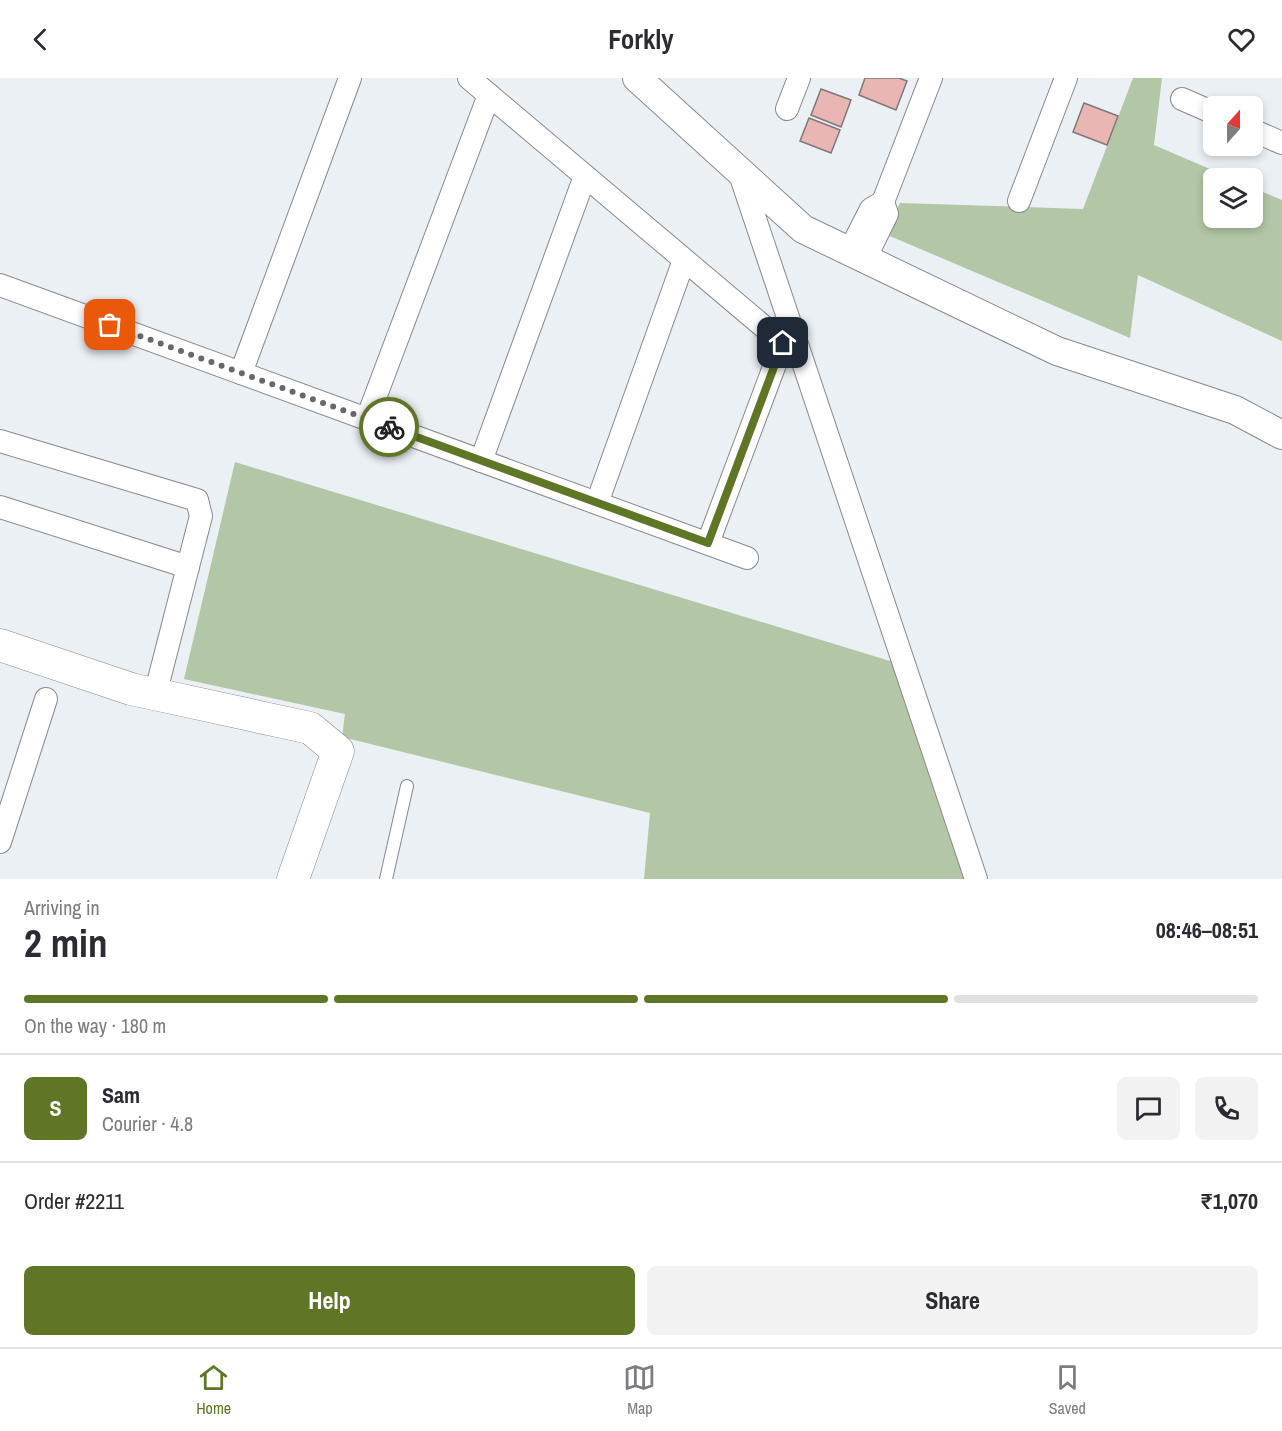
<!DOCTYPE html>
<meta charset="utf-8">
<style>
:root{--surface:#fff;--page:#f2f2f3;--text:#2b2b33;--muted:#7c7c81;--line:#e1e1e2;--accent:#607627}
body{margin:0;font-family:"Archivo Narrow",sans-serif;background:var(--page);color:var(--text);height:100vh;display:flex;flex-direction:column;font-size:22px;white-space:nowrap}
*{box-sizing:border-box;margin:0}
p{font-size:20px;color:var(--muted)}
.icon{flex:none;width:33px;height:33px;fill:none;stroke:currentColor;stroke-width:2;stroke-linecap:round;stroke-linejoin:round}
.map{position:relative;height:801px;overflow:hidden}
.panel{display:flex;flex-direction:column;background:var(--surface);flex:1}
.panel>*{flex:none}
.needle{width:39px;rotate:21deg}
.controls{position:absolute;left:1203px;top:18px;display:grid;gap:12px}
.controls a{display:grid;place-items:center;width:60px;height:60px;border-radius:9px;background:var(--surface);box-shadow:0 3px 9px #0003;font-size:30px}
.pin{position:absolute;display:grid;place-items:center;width:51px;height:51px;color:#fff;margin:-26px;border-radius:12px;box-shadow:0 3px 9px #0006}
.courier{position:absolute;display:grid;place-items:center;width:60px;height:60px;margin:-30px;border:4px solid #607627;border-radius:50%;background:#fff;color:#222;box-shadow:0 2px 8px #0007}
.overview em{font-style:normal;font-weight:700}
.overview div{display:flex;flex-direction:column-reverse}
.overview{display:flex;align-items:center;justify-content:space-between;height:102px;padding:0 24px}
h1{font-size:39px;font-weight:700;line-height:45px}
.bar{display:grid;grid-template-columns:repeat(4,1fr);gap:9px 6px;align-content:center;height:72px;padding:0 24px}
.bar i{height:8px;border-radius:4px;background:var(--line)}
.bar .selected{background:var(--accent)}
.bar p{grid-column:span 4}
.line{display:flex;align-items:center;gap:15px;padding:0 24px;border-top:2px solid var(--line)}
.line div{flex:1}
.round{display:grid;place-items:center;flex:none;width:63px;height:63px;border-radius:9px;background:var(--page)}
.cta{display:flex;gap:12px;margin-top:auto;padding:12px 24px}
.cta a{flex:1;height:69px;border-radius:9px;background:var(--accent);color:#fff;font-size:24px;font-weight:700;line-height:69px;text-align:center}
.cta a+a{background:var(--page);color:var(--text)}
header{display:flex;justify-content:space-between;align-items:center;height:78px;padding:0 24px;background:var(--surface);font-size:27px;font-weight:700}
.menu{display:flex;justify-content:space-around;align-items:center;height:84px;border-top:2px solid var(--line);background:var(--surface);font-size:16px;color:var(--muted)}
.menu a{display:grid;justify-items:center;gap:3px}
.menu .selected{color:var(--accent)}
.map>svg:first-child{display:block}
</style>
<header><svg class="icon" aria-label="back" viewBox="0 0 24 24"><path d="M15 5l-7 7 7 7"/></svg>Forkly<svg class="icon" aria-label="heart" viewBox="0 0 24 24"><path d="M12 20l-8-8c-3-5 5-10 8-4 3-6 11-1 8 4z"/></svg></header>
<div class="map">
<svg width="1282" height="801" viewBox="0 0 1282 801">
<rect width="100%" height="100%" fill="#ebf0f5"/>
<g fill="#b3c6a5">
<path d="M1133,0H1162L1154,67L1231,100H1214V140H1252L1253,110L1282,122V263L1138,197L1130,260L885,156L900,125L1083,131Z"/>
<path d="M235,384L900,586L968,801H644L650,735L342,659L345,636L184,601Z"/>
</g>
<g fill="#eab6b4" stroke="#7e7877" stroke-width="1.5">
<path d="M865,0H899L907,3L896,32L859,17Z"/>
<path d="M821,11L851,22L841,49L811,37Z"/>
<path d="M1084,25L1118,38L1107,67L1073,54Z"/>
<path d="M809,40L840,52L831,75L800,63Z"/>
</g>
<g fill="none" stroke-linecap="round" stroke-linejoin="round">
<defs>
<path id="service" d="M386,801L407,708"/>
<g id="minor">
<path d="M469,0L783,265L708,465"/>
<path d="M1182,21L1214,35"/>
<path d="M787,31L799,0"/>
<path d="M1252,52L1282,65"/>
<path d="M739,93L976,801"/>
<path d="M1019,123L1066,0"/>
<path d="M849,174L871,131L883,124"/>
<path d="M865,181L887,136L883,124L931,0"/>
<path d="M0,207L747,480"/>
<path d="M241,295L350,0"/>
<path d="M367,341L489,17"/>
<path d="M0,363L197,422L201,438L155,617"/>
<path d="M481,383L585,98"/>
<path d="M597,425L684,182"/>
<path d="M0,429L188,489"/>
<path d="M0,764L46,621"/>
</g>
<path id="tertiary" d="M637,0L803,151L1057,273L1235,332L1282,357"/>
<path id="secondary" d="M0,567L131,611L310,650L338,673L293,801"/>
</defs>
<use href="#service" stroke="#86898e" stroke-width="14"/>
<use href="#minor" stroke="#86898e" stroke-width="24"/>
<use href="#tertiary" stroke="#86898e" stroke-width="30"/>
<use href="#secondary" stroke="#86898e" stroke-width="33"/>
<use href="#service" stroke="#fff" stroke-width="12"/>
<use href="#minor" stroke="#fff" stroke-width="22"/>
<use href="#tertiary" stroke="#fff" stroke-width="28"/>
<use href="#secondary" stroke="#fff" stroke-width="32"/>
</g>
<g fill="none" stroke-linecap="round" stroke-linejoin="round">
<path stroke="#66696c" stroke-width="6" stroke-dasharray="0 10.8" d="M110,247L389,349"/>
<path stroke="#607627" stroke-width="8" d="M389,349L708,465L783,265"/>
</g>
</svg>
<div class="controls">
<a><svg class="needle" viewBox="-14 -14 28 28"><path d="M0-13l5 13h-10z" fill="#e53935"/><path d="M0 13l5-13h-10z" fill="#7c7c81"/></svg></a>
<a><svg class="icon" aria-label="layers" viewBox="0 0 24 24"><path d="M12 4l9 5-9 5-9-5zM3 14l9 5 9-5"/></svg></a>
</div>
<div class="pin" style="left:110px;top:247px;background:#ea580c"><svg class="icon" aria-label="bag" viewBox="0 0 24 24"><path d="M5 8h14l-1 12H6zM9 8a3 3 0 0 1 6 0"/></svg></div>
<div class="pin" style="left:783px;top:265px;background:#1f2937"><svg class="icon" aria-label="home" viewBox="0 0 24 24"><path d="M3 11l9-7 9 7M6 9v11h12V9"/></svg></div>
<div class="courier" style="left:389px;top:349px"><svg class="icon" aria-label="bike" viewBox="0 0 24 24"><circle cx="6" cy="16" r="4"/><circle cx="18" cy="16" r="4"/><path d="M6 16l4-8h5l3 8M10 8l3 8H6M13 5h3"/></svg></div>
</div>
<section class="panel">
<div class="overview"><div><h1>2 min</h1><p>Arriving in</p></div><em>08:46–08:51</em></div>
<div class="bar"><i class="selected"></i><i class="selected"></i><i class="selected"></i><i></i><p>On the way · 180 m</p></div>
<div class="line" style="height:108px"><b class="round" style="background:var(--accent);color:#fff">S</b><div><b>Sam</b><p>Courier · 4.8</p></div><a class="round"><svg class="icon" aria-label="chat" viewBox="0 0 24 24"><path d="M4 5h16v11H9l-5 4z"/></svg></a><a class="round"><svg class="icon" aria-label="phone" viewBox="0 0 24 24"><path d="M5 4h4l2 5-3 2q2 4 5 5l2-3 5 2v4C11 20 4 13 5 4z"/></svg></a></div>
<div class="line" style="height:78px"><div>Order #2211</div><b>₹1,070</b></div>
<div class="cta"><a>Help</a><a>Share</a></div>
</section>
<nav class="menu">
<a class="selected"><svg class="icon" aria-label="home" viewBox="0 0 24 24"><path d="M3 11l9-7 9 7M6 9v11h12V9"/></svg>Home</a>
<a><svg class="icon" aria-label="map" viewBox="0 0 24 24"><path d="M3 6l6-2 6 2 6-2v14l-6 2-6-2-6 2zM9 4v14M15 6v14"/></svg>Map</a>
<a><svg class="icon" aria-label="saved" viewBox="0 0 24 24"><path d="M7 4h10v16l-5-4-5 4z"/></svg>Saved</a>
</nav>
